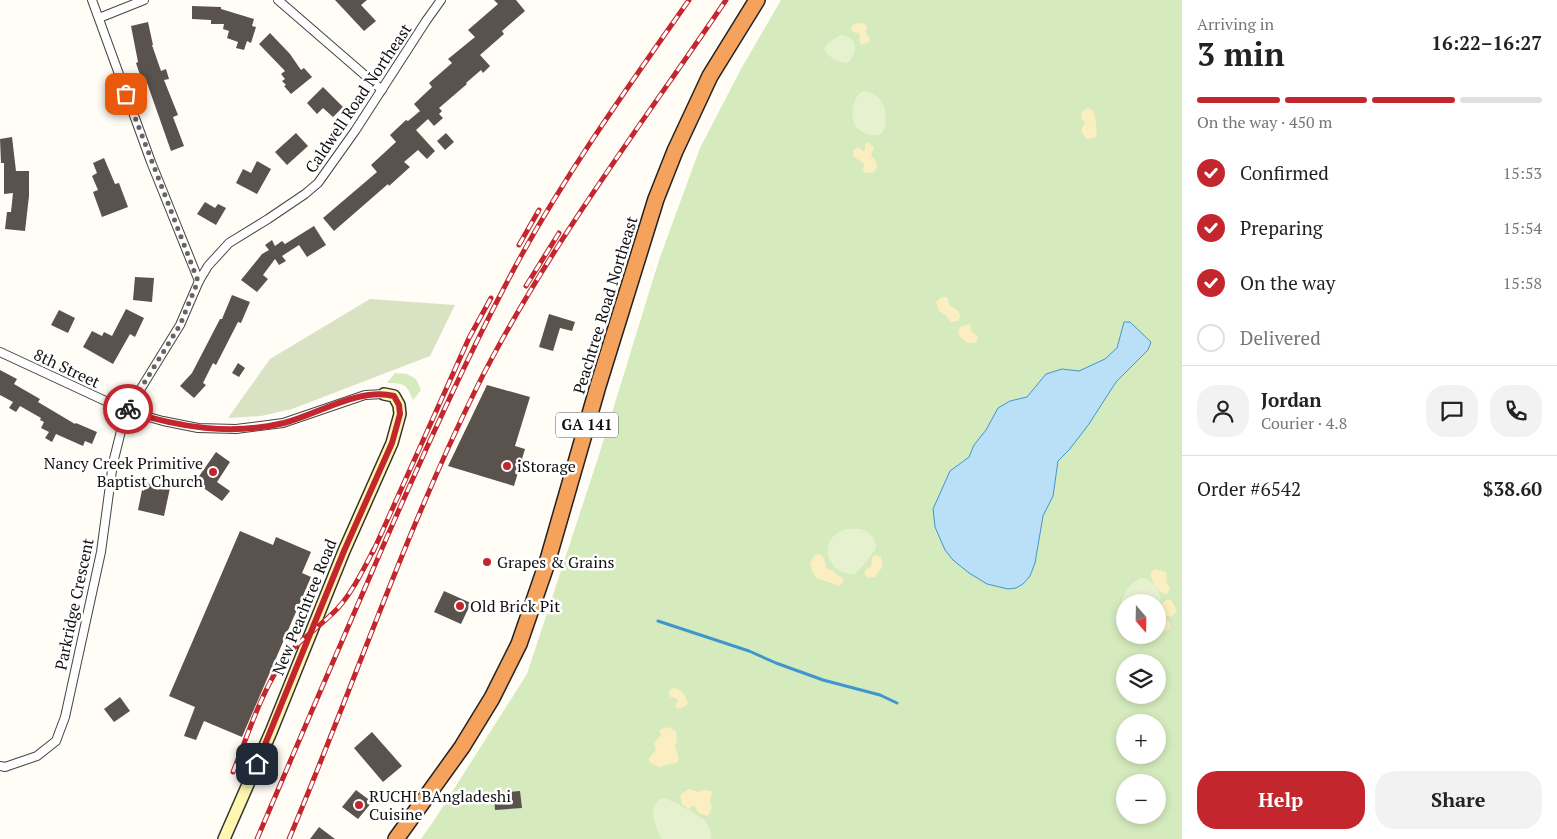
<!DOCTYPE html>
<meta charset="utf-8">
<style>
:root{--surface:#fff;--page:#f2f2f2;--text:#222;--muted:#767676;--line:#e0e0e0;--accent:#c4262e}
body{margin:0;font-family:"PT Serif",serif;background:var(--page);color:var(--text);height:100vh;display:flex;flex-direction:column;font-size:19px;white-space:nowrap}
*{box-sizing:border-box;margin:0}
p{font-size:16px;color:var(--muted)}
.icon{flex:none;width:28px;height:28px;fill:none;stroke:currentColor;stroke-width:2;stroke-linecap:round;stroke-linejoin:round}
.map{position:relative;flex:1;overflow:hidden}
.side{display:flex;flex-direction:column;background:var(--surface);width:375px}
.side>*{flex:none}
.needle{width:32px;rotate:160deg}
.tools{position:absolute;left:1116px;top:594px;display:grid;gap:10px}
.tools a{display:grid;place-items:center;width:50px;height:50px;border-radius:50%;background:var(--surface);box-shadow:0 2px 8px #0003;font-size:25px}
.pin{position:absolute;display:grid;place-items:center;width:42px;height:42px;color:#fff;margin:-21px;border-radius:10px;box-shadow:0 2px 8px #0006}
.courier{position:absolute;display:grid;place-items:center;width:50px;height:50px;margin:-25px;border:4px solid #c4262e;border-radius:50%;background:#fff;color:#222;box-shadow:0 1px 6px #0007}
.headline em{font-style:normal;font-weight:700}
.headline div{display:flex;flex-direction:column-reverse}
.headline{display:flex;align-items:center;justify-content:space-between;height:85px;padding:0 15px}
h1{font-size:32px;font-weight:700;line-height:38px}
.bar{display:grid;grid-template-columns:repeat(4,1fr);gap:8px 5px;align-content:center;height:60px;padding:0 15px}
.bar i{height:6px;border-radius:4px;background:var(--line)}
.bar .selected{background:var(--accent)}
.bar p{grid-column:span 4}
.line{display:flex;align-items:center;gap:12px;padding:0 15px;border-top:1px solid var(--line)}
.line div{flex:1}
.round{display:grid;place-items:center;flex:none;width:52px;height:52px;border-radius:20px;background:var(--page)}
ol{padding:0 15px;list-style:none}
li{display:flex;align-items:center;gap:15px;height:55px}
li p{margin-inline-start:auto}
li .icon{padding:5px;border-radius:50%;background:var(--accent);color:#fff;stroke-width:4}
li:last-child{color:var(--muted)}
li i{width:28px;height:28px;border:2px solid var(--line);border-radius:50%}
.cta{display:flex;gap:10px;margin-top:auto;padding:10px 15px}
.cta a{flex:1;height:58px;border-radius:20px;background:var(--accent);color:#fff;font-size:20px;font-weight:700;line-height:58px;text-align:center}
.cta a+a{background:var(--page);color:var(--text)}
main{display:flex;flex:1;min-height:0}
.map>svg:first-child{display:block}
</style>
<main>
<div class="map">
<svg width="1182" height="839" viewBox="0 0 1182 839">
<rect width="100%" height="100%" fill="#fffdf5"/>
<g fill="#d5ebbd" fill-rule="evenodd">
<path d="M781,0H1182V839H421L433,822L527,674L599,455L659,260L700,148L741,69ZM1125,602H1158V635H1125ZM1125,662H1158V695H1125ZM1125,722H1158V755H1125ZM1125,782H1158V815H1125Z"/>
<path d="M395,373L407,374L416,379L421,390L413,400C406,384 405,383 387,383Z"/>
</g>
<g fill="#fbeec1">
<path d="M859,23H863L867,26L866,34L870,39L868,43L861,44L859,40L860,35L858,33L852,31L851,27L855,24Z"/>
<path d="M1088,108L1094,111C1095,120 1098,128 1096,136L1094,138L1087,139L1082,133V128L1085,123C1080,117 1079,111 1088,108Z"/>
<path d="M866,143H869L874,148L871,155C876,161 880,165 874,172L866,173L863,171L864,164L853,156V151L858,147L864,152Z"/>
<path d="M941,297H947L950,306C955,308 961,311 960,318L958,321L950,322L947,316L939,311L936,302Z"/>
<path d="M969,324L971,326V331L978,337L977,340L975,343H967L958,334L960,327Z"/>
<path d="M819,554L823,557L827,569C834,569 836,576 843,578V581L840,586L816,578L812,571L810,563L815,555Z"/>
<path d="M876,555L881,557L883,566L875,577L868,578L864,573L867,568L871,567L872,557Z"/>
<path d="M1154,569L1166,572L1167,583L1170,589L1167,594C1157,593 1154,583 1150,575Z"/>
<path d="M1167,600H1171L1177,610L1172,617L1164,615L1162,603Z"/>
<path d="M1160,613L1170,623V629L1161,632L1159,630L1158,615Z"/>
<path d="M674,688C683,689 685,696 688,703L686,706L677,709L675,705L678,701L676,698L670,697L669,693L670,690Z"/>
<path d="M668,727L676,731L677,741L675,746C676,752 680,754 678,762L659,767L649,762V758L656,750L654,743L661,735L659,730Z"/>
<path d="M689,789L698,792L703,790L711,791L712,793L710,801L712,807L708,816L698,813L695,806H692L689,809L682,804L680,797L682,793Z"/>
</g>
<path fill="#d9e3c4" d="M370,299L455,305L430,356L292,409L261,416L228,418L270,359Z"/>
<g fill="#e6f2cf">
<path d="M840,35C857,35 859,52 848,63C837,62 829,58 824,49L828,43Z"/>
<path d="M867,91C876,95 883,100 885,110C887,124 887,140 867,134C864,132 860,131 857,128C849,118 852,100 861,92Z"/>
<path d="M846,529H860L868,532L873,537L876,545L875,550L863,566L854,574C827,575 815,539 846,529Z"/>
<path d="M1140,578C1154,577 1166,598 1158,610V602H1125V621C1114,608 1126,585 1140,578Z"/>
<path d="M663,798C670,799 704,817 707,823C710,828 711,834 711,839H662C656,828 645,805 663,798Z"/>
</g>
<path fill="#b9e0f7" stroke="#3f96cf" d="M1124,322H1130L1151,342L1148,350L1116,382L1089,424L1069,450L1058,461L1053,496L1043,516L1035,563L1030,576L1023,584L1016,588L1008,589L987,584L969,573L953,560L945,550L935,527L933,509L950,471L969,457L974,445L986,430L998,408L1010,401L1027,397L1046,374L1062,369L1079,371L1105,359L1117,348Z"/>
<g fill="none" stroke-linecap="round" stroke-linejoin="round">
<path stroke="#3f96cf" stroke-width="3" d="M658,621L749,651L776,663L823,680L880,695L897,703"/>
</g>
<g fill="#5a524d">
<path d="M335,0H367L361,5L376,21L364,31Z"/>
<path d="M494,0H516L525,11L502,31L504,34L480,55L490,66L483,73L481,70L466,83L467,84L439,108L442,111L439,114L443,118L434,126L428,119L416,130L435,151L427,159L418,150L404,162L410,167L389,186L388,184L334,231L323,218L377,172L371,165L396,142L390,135L406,120L408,121L420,111L414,104L432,87L429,83L452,63L448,59L475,37L468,30L498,4Z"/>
<path d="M192,6L221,7V9L254,19L252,26L256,27L251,43L247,41L244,50L236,48L238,42L227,38L229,31L223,29L224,24H211V20L192,19Z"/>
<path d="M148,22L153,45H152L161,71L166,69L169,79L164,80L178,115L173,117L184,146L171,151L146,80L142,81L136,63L138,62L131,26Z"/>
<path d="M270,33L290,54L301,70L304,68L312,77L291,94L284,86L286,85L282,81L285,79L281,74L285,71L259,44Z"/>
<path d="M323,87L343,107L333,117L323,108L317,114L307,103Z"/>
<path d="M296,133L308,146L287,165L275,152Z"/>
<path d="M446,133L454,142L445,150L437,141Z"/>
<path d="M12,137L16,171H29V196L25,231L5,229L7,212H11L13,193L4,194V163H1L0,139Z"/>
<path d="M104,158L115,184L119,183L128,207L102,217L93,192L98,190L92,176L97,173L93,163Z"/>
<path d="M257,161L271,169L257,194L236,183L243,169L251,173Z"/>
<path d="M205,202L215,208L218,204L226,208L216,225L197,214Z"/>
<path d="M314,226L326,245L307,257L299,245L282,256L286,261L279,265L275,259L263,275L268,279L257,292L241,280L262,254L269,250L265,245L272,240L275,246L282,241L285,244Z"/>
<path d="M135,277L154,278L152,302L133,300Z"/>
<path d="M232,295L250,302L241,323L238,322L216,365L213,363L203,383L206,385L194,398L180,386L192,373L220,319H222Z"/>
<path d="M126,309L144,318L135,337L130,334L113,364L83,347L92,331L102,336L104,332L112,336Z"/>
<path d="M59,310L75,318L68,333L51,325Z"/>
<path d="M549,314L575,322L572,331L560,328L553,351L539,347Z"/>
<path d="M238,363L245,368L239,377L232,373Z"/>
<path d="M0,370L17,379L14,384L40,399L38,402L75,424L76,423L97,432L92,444L85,441L83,446L56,434L52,442L45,438L49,432L41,428L44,422L40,420L41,418L20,406L16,412L9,408L13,402L0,395Z"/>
<path d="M487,385L530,397L515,446L525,449L514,486L448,466Z"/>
<path d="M216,452L230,462L217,482L230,491L222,501L195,482Z"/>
<path d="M146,483L170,488L164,516L138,510L142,490L144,491Z"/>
<path d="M240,531L273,545L276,537L311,552L302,573L311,577L242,737L204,721L196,740L184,736L195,707L169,696Z"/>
<path d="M444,591L471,603L461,624L434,612Z"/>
<path d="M120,697L130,711L114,722L104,709Z"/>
<path d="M372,732L402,766L383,782L354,748Z"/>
<path d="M356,790L372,802L358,819L342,807Z"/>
<path d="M520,791L522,808L495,810L494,793Z"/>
<path d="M319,827L335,839H310Z"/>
</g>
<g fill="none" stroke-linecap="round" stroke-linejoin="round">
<defs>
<g id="street">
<path d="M92,0L151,162L199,281"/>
<path d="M278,0L382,90"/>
<path d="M99,18L144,0"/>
<path d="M0,352L127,411L163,421L198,428L236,429L283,423L365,395L384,394"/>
<path d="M0,766L5,767L37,756L56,741L65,717L101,552L113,463L124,419L132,403L180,325L199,281L208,266L229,243L268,219L305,194L318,183L355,131L426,21L441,0"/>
</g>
<path id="secondary" d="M224,839L271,732L344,551L392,443L400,414L399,405L394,396L384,394"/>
<path id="highway" d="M396,839L462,747L492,698L519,644L547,563L598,386L656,199L675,151L710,76L757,0"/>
</defs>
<use href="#street" stroke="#444" stroke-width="10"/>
<use href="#secondary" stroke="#333" stroke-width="14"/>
<use href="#highway" stroke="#222" stroke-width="18"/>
<use href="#street" stroke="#fff" stroke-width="8"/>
<use href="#secondary" stroke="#fff6b0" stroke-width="11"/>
<use href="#highway" stroke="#f5a25d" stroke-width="15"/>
<defs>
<g id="rail">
<path d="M519,245L539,210"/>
<path d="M526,286L559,233"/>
<path d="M373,552L469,338L491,298"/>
<path d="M233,772C247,737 263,687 285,658C300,639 321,626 338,608C353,591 363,570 374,549"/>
<path d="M257,839C300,738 343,638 387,537C427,446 468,355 515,267C566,173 628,87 689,0"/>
<path d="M289,839C352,690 404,535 476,389C545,251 640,127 726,0"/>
</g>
</defs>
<use href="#rail" stroke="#c4262e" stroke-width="5"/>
<use href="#rail" stroke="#fff" stroke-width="3" stroke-dasharray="9" stroke-linecap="butt"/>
</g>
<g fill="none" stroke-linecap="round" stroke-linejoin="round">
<path stroke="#646461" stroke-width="5" stroke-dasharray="0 9" d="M126,94L198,281L180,325L128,409"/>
<path stroke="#c4262e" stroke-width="6" d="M128,409L127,411C179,427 230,436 284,423C318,414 360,387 394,396L399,405L400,414L392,443L344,551L257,764"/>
</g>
<g fill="#c4262e" stroke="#fff" stroke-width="2">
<circle cx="507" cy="466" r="5"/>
<circle cx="213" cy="472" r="5"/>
<circle cx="487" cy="562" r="5"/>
<circle cx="460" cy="606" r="5"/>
<circle cx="359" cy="805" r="5"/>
</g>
<g text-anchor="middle" stroke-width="5" stroke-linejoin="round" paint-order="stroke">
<rect fill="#fff" stroke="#585858" stroke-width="1" x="556" y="412.5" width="62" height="25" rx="4"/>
<g font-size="15" font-weight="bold" fill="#111">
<text x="587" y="430">GA 141</text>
</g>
<g font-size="16" fill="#111" stroke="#fff">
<text transform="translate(358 98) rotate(-56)" y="6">Caldwell Road Northeast</text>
<text transform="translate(605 305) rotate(-73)" y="6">Peachtree Road Northeast</text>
<text transform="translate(67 368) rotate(25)" y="6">8th Street</text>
<text transform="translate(74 604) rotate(-78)" y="6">Parkridge Crescent</text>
<text transform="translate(304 607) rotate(-68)" y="6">New Peachtree Road</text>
</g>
<g font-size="16" fill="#111" stroke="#fff" text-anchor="start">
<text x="203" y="469" text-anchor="end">Nancy Creek Primitive<tspan x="203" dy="18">Baptist Church</tspan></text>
<text x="517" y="472">iStorage</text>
<text x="497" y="568">Grapes &amp; Grains</text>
<text x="470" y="612">Old Brick Pit</text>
<text x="369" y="802">RUCHI BAngladeshi<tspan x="369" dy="18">Cuisine</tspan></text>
</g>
</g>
</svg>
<div class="tools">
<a><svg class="needle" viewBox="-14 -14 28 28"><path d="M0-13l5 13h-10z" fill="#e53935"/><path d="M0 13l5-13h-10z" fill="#767676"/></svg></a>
<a><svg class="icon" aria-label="layers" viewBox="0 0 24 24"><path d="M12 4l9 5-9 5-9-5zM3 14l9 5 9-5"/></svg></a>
<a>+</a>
<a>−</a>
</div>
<div class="pin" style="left:126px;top:94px;background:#ea580c"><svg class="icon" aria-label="bag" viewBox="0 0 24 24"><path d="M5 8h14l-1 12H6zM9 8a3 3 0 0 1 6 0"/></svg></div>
<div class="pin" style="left:257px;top:764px;background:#1f2937"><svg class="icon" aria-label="home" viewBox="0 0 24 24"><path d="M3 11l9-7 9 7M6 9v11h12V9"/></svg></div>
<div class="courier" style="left:128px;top:409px"><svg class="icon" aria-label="bike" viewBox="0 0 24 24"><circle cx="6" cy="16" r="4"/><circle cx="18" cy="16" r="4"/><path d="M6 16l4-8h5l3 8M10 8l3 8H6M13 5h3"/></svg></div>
</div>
<section class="side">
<div class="headline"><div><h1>3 min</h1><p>Arriving in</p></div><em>16:22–16:27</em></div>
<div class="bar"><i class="selected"></i><i class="selected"></i><i class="selected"></i><i></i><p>On the way · 450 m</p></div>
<ol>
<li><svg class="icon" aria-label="check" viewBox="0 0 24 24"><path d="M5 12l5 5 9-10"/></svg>Confirmed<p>15:53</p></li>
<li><svg class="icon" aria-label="check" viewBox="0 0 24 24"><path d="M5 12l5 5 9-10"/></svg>Preparing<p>15:54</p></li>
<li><svg class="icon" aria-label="check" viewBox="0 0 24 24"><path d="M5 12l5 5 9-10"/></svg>On the way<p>15:58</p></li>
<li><i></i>Delivered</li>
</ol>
<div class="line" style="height:90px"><a class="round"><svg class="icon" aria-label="person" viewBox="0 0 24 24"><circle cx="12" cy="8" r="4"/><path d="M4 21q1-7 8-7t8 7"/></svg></a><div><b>Jordan</b><p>Courier · 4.8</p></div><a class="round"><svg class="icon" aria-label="chat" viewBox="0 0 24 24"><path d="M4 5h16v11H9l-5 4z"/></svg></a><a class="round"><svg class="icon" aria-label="phone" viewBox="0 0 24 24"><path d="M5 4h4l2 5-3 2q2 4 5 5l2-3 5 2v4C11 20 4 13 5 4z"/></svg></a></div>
<div class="line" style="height:65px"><div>Order #6542</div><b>$38.60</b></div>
<div class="cta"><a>Help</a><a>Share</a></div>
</section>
</main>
